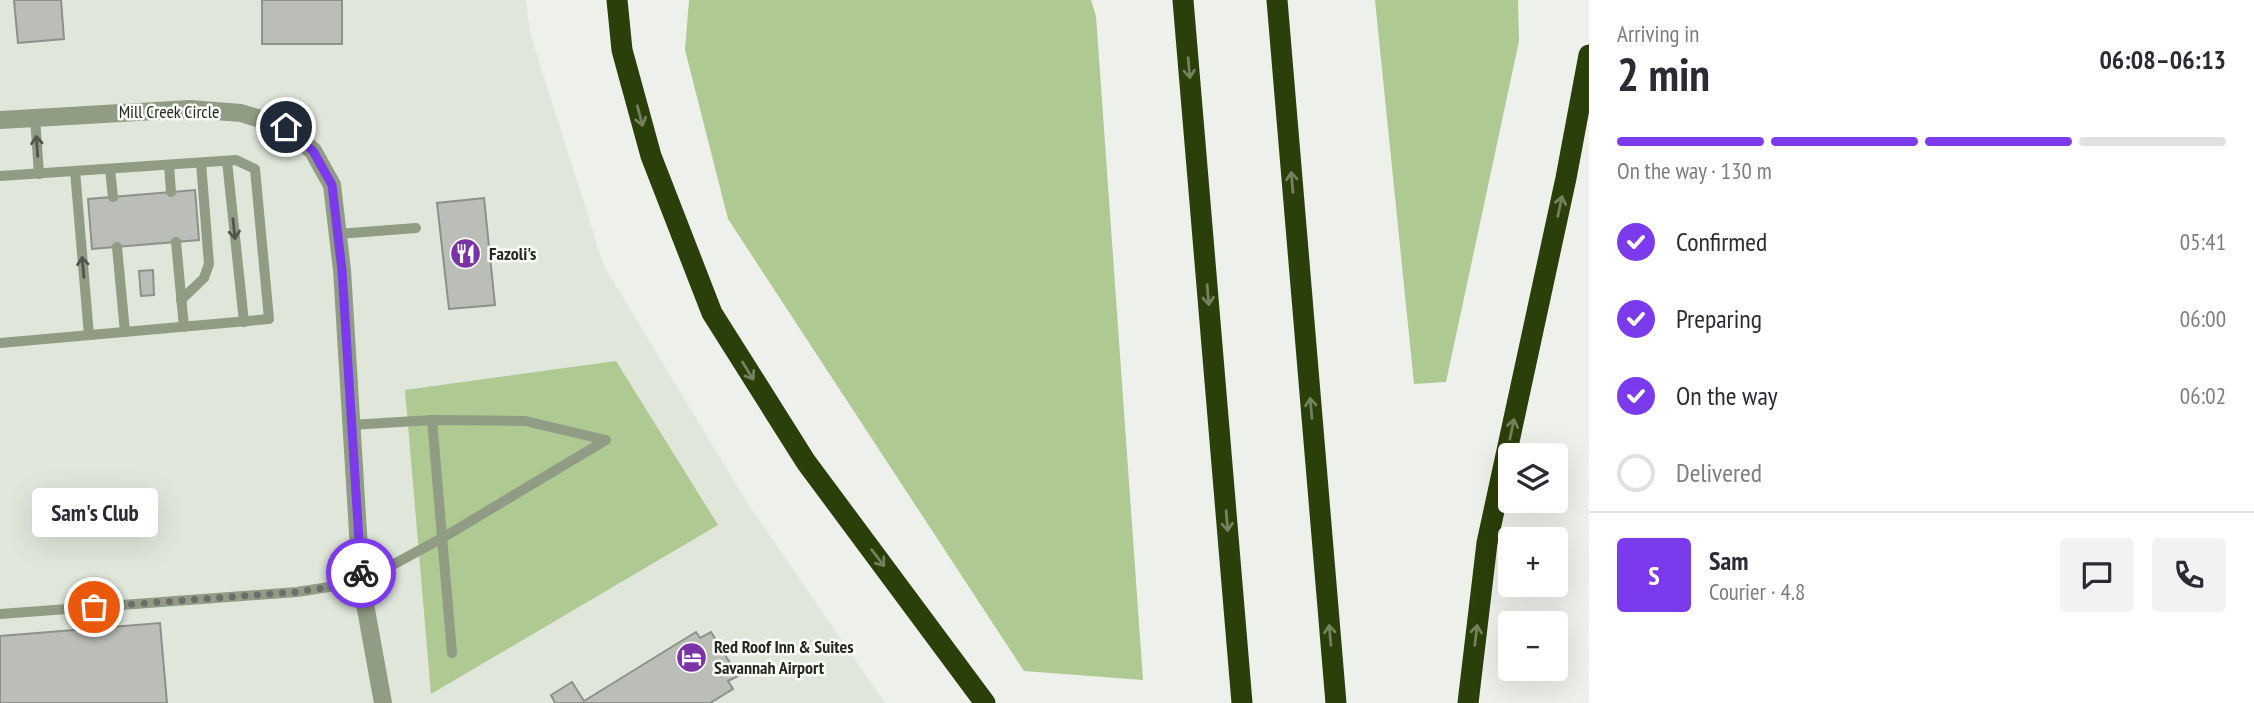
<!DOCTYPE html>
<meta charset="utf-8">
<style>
:root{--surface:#fff;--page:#f2f2f3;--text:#2b2b33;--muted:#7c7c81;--line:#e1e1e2;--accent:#7c3aed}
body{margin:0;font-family:"PT Sans Narrow",sans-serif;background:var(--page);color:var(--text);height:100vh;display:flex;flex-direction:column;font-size:26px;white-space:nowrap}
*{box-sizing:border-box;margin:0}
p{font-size:23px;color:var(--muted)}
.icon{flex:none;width:38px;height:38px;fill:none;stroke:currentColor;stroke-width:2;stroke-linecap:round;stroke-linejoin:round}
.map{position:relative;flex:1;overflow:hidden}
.details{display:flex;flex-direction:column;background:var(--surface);width:665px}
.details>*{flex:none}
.buttons{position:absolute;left:1498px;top:443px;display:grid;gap:14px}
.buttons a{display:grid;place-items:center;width:70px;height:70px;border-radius:7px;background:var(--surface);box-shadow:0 7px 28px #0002;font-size:35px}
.pin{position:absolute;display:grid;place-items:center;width:60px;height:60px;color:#fff;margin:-30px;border:4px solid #fff;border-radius:50%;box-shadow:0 2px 7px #0007}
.courier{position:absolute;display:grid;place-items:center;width:70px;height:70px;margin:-35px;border:5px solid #7c3aed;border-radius:50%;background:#fff;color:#222;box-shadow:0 2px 9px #0007}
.bubble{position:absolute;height:49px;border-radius:7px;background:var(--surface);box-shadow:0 7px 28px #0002;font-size:23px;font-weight:700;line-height:49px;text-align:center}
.headline em{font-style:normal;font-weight:700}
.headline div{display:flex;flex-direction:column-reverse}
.headline{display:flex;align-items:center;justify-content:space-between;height:119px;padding:0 28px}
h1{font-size:46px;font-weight:700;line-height:52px}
.bar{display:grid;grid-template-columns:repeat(4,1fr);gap:10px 7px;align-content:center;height:84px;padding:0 28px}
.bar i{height:9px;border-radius:5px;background:var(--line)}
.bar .on{background:var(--accent)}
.bar p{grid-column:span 4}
.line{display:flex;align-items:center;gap:18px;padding:0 28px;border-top:2px solid var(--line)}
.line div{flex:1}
.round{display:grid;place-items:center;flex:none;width:74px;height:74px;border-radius:7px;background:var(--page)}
ol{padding:0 28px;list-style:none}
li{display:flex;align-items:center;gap:21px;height:77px}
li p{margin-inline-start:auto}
li .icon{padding:7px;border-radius:50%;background:var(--accent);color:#fff;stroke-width:4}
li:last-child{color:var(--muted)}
li i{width:38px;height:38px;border:4px solid var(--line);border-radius:50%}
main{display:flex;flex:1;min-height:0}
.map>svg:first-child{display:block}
</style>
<main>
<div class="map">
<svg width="1589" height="703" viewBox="0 0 1589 703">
<rect width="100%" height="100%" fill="#eef1eb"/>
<path fill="#e0e6da" d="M0,0H526L530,33L604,266L746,501L885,703H0Z"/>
<g fill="#afc992">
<path d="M689,0H1091L1096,16L1143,680L1024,671L728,219L685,50Z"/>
<path d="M1375,0H1518L1519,41L1446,382L1414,384Z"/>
<path d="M616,361L718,525L431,694L405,390Z"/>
</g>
<g fill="#babdb8" stroke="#8d908b" stroke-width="2">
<path d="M14,0H61L64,39L18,43Z"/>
<rect x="262" y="0" width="80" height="44"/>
<path d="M195,190L199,240L92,249L88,199Z"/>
<path d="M484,198L495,305L449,309L437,203Z"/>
<path d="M153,270L154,295L141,296L139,271Z"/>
<path d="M160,623L167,703H0V636Z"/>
<path d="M696,632L700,638L711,632L738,676L728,681L733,689L710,703H555L551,695L572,682L584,701Z"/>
</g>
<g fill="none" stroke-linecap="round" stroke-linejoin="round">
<g stroke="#909c84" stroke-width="10">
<path d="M35,118L39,174"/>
<path d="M227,161L244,322"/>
<path d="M169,165L171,192"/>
<path d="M110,169L113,197"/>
<path d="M75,171L89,335"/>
<path d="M0,176L236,160L255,169L269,319L0,343"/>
<path d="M338,234L416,228"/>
<path d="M176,242L184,327"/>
<path d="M117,247L125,332"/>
<path d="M181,300L204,278L209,264L201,163"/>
<path d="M351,425L432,420"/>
<path d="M0,614L297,592L361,582L444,537L606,440L525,421L432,420L452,653"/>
</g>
<path stroke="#909c84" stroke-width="18" d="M0,120L190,109L241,113L286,127L313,151L332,185L342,270L361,582L383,703"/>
<g stroke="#2a3f09" stroke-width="21">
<path d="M617,0L622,50L651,156L712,313L806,462L985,703"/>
<path d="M1183,0L1242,703"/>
<path d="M1277,0L1336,703"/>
<path d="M1468,703L1487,543L1566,178L1589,55"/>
</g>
</g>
<defs><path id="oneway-shaft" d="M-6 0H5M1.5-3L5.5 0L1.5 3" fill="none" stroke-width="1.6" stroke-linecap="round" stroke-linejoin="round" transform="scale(1.75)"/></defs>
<g stroke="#73825d">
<use href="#oneway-shaft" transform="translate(1189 68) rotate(85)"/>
<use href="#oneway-shaft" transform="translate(640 116) rotate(75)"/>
<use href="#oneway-shaft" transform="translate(1292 182) rotate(-95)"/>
<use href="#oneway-shaft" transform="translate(1560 206) rotate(-78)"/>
<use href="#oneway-shaft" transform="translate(1208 295) rotate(85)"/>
<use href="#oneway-shaft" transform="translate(748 371) rotate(58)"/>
<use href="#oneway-shaft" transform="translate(1311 408) rotate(-95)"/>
<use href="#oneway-shaft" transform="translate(1512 429) rotate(-78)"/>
<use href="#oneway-shaft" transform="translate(1227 521) rotate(85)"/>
<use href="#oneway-shaft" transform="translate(878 558) rotate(53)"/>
<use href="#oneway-shaft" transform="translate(1330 635) rotate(-95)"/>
<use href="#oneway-shaft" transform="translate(1476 635) rotate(-83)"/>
</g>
<g stroke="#51564c">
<use href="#oneway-shaft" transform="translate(37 146) rotate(-94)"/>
<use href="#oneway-shaft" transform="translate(234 229) rotate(84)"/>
<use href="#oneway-shaft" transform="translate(83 267) rotate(-95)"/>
</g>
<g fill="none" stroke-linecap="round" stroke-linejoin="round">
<path stroke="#6d6e6b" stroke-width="7" stroke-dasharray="0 12.6" d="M94,607L297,592L361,582V573"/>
<path stroke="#7c3aed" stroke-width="9" d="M286,127L313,151L332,185L342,270L361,573"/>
</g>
<defs>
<symbol id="restaurant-disc" viewBox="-11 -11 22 22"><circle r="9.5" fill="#7a34a7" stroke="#fbfef8"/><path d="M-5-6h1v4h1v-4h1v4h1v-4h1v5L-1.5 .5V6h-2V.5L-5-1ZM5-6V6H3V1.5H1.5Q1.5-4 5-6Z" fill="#fff"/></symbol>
<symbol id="hotel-disc" viewBox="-11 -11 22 22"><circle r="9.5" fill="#7a34a7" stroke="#fbfef8"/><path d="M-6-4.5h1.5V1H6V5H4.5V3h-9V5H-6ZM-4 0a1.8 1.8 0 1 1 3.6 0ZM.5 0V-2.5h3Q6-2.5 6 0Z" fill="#fff"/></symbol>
</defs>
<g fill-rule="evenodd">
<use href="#restaurant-disc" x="448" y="236" width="35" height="35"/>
<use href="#hotel-disc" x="674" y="640" width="35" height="35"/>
</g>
<g text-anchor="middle" stroke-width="5" stroke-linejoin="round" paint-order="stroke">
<g font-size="18" fill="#272826" stroke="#fbfef8">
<text x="169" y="118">Mill Creek Circle</text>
</g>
<g font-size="18" font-weight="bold" fill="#272826" stroke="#fbfef8" text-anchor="start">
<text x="489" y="260">Fazoli's</text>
<text x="714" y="653">Red Roof Inn &amp; Suites<tspan x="714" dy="21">Savannah Airport</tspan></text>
</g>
</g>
</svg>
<div class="buttons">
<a><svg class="icon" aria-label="layers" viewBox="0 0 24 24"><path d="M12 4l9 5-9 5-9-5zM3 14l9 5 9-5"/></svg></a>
<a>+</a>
<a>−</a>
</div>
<div class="pin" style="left:94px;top:607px;background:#ea580c"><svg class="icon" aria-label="bag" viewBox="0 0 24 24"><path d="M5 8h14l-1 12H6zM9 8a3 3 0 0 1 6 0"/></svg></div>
<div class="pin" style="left:286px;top:127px;background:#1f2937"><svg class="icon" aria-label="home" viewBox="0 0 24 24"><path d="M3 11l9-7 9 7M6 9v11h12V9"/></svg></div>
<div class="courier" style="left:361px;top:573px"><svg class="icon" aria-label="bike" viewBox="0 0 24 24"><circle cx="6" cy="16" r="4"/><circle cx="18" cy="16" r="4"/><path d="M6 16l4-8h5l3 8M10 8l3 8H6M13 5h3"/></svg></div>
<div class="bubble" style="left:32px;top:488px;width:126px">Sam's Club</div>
</div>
<section class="details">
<div class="headline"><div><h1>2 min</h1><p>Arriving in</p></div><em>06:08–06:13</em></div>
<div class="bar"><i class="on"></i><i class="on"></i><i class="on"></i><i></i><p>On the way · 130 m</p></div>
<ol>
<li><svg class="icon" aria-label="check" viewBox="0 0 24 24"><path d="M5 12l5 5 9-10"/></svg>Confirmed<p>05:41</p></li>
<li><svg class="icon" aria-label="check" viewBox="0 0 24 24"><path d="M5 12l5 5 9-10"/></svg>Preparing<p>06:00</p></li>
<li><svg class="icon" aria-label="check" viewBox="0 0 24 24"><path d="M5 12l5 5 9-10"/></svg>On the way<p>06:02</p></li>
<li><i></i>Delivered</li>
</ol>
<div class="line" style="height:126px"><b class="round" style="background:var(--accent);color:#fff">S</b><div><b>Sam</b><p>Courier · 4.8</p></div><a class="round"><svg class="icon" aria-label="chat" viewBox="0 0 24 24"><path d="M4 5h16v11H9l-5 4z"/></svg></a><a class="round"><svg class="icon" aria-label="phone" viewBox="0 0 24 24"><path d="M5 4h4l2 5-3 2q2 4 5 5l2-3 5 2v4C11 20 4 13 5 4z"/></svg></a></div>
</section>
</main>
